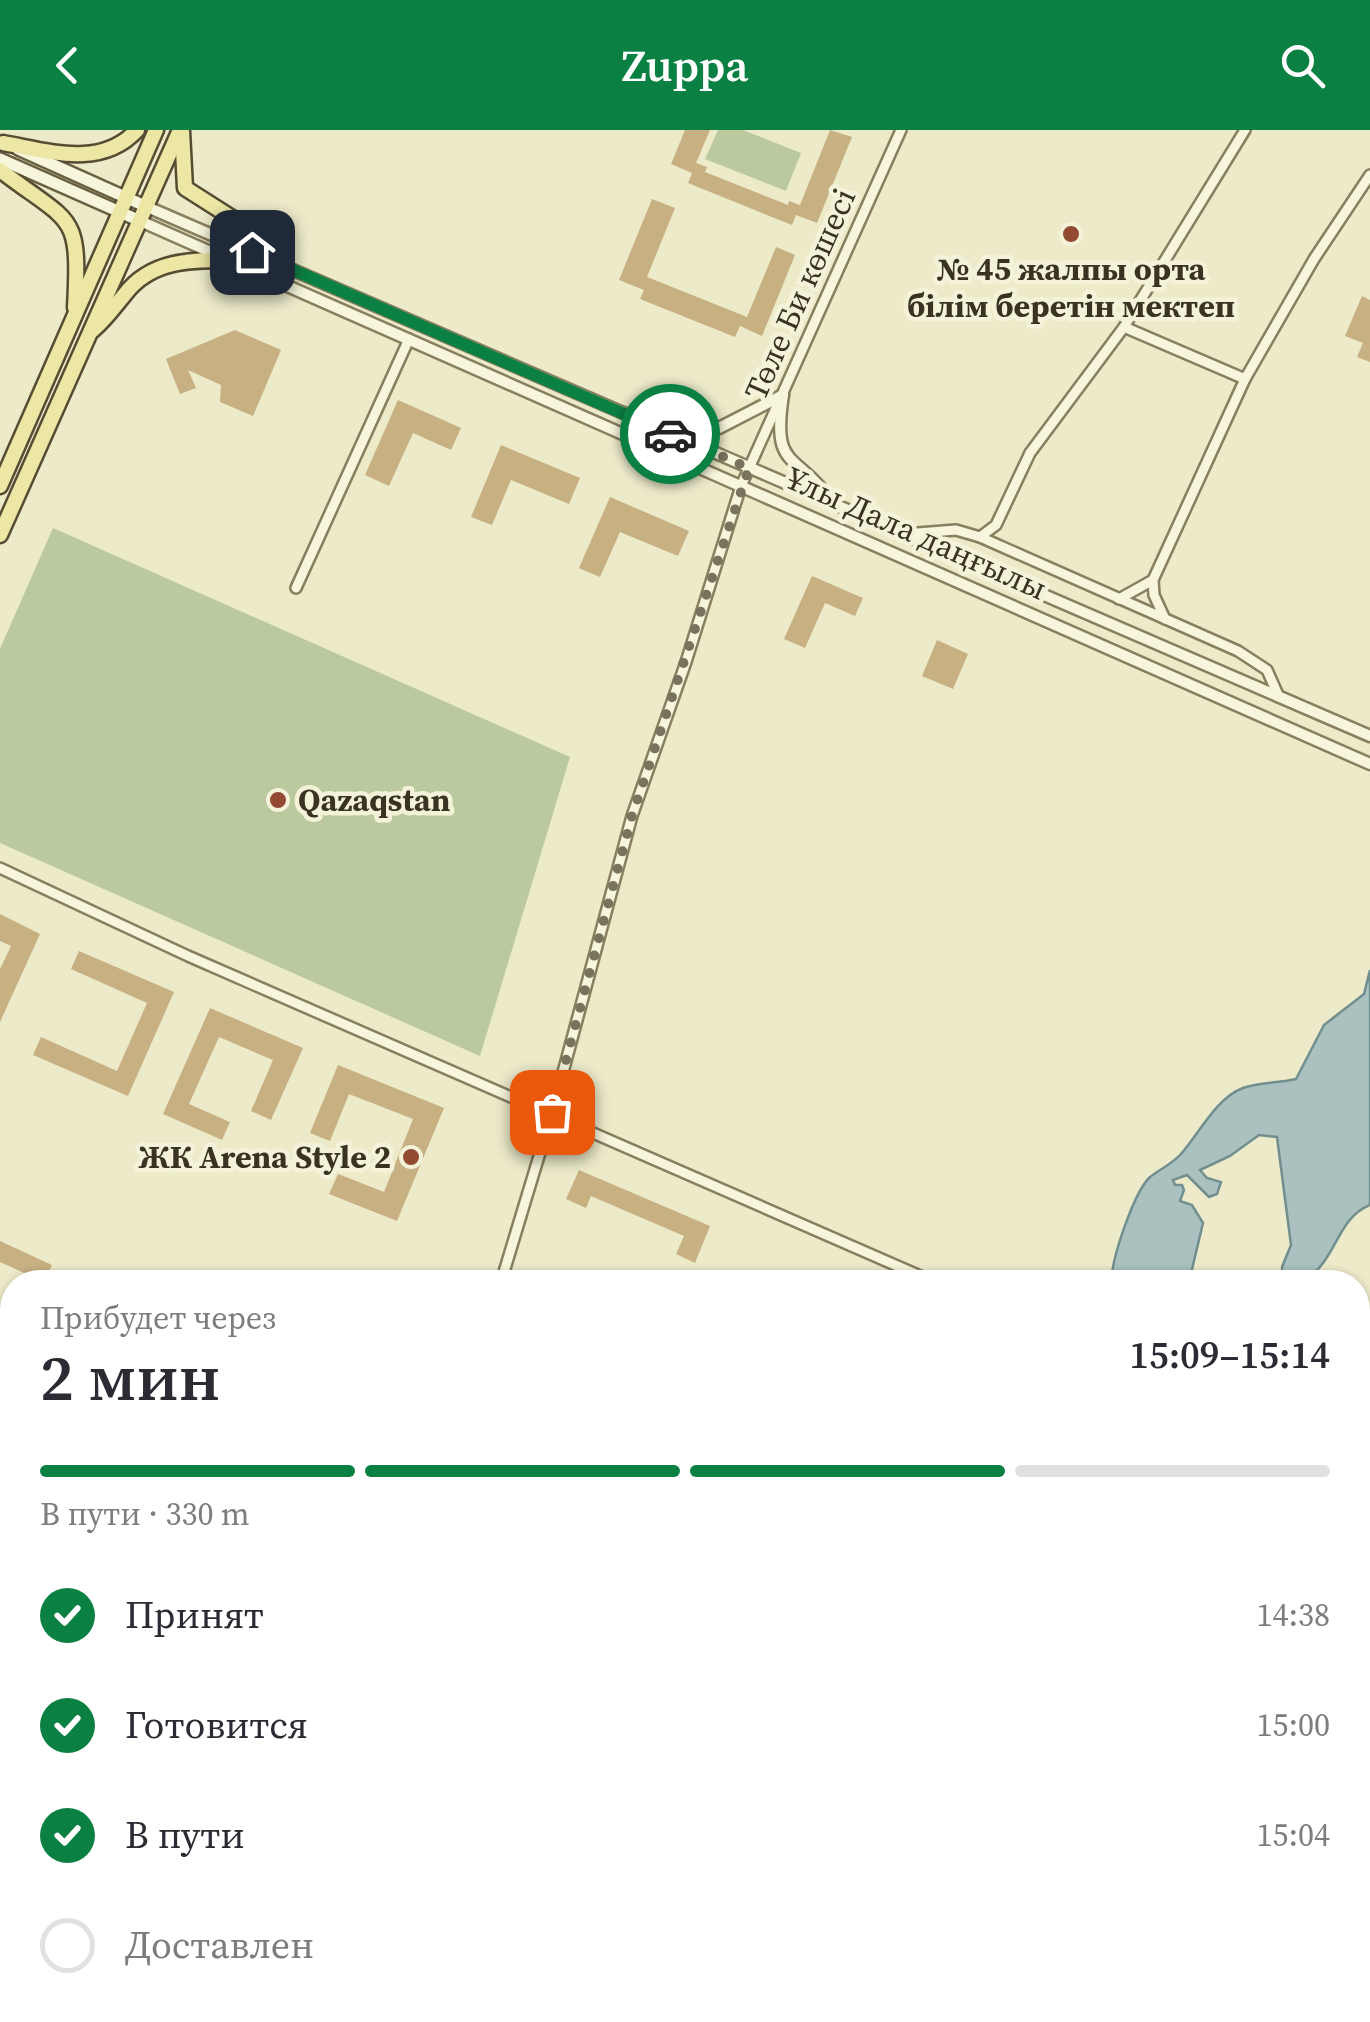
<!DOCTYPE html>
<html lang="ru">
<meta charset="utf-8">
<style>
:root{--surface:#fff;--page:#f2f2f3;--text:#2b2b33;--muted:#7c7c81;--line:#e1e1e2;--accent:#0b8043}
body{margin:0;font-family:"Source Serif 4",serif;background:var(--page);color:var(--text);height:100vh;display:flex;flex-direction:column;font-size:38px;white-space:nowrap}
*{box-sizing:border-box;margin:0}
p{font-size:32px;color:var(--muted)}
.icon{flex:none;width:55px;height:55px;fill:none;stroke:currentColor;stroke-width:2;stroke-linecap:round;stroke-linejoin:round}
.map{position:relative;flex:1;overflow:hidden}
.sheet{position:absolute;left:0px;top:1140px;width:1370px;height:752px;display:flex;flex-direction:column;background:var(--surface);border-radius:40px 40px 0 0;box-shadow:0 2px 8px #0004}
.sheet>*{flex:none}
.pin{position:absolute;display:grid;place-items:center;width:85px;height:85px;color:#fff;margin:-42px;border-radius:20px;box-shadow:0 5px 15px #0006}
.courier{position:absolute;display:grid;place-items:center;width:100px;height:100px;margin:-50px;border:8px solid #0b8043;border-radius:50%;background:#fff;color:#222;box-shadow:0 2px 12px #0007}
.overview em{font-style:normal;font-weight:600}
.overview div{display:flex;flex-direction:column-reverse}
.overview{display:flex;align-items:center;justify-content:space-between;height:170px;padding:0 40px}
h1{font-size:65px;font-weight:600;line-height:75px}
.bar{display:grid;grid-template-columns:repeat(4,1fr);gap:15px 10px;align-content:center;height:120px;padding:0 40px}
.bar i{height:12px;border-radius:8px;background:var(--line)}
.bar .selected{background:var(--accent)}
.bar p{grid-column:span 4}
ol{padding:0 40px;list-style:none}
li{display:flex;align-items:center;gap:30px;height:110px}
li p{margin-inline-start:auto}
li .icon{padding:10px;border-radius:50%;background:var(--accent);color:#fff;stroke-width:4}
li:last-child{color:var(--muted)}
li i{width:55px;height:55px;border:5px solid var(--line);border-radius:50%}
header{display:flex;justify-content:space-between;align-items:center;height:130px;padding:0 40px;background:var(--accent);color:#fff;font-size:45px;font-weight:600}
.map>svg:first-child{display:block}
</style>
<header><svg class="icon" aria-label="back" viewBox="0 0 24 24"><path d="M15 5l-7 7 7 7"/></svg>Zuppa<svg class="icon" aria-label="search" viewBox="0 0 24 24"><circle cx="10" cy="10" r="6"/><path d="M15 15l6 6"/></svg></header>
<div class="map">
<svg width="1370" height="1892" viewBox="0 0 1370 1892">
<rect width="100%" height="100%" fill="#eceac9"/>
<g fill="#baca9e">
<path d="M718,0H743L801,23L786,61L705,29Z"/>
<path d="M53,398L570,627L480,926L0,713V519Z"/>
</g>
<g fill="#aac1c0" stroke="#718f8f" stroke-width="2.5">
<path d="M1370,840V1075C1328,1092 1338,1153 1283,1152L1282,1137L1291,1115L1277,1007L1259,1005L1230,1026L1200,1040L1207,1048L1221,1052L1217,1064L1209,1067L1187,1045L1173,1050L1175,1055H1182L1184,1060L1180,1071L1192,1075L1203,1093L1189,1152H1112C1110,1132 1134,1062 1150,1047C1160,1039 1172,1034 1181,1024C1199,1004 1216,968 1243,958C1259,952 1279,953 1296,949L1324,895L1364,864Z"/>
<path d="M1370,1226V1892H1041L1038,1880H1358V1300Z"/>
</g>
<g fill="#c7b082">
<path d="M685,0H710L696,33L707,37L705,42L788,75L789,71L800,75L830,0L852,7L817,93L796,85L792,95L688,53L692,43L671,34Z"/>
<path d="M652,69L675,78L647,147L747,187L776,117L795,125L762,206L740,196L735,207L640,169L644,160L619,150Z"/>
<path d="M1362,166L1370,170V232L1357,227L1363,213L1345,206Z"/>
<path d="M235,200L281,220L253,286L220,272L221,255L188,240L196,258L180,264L166,229Z"/>
<path d="M398,270L461,298L451,320L413,303L389,356L365,345Z"/>
<path d="M501,315L580,348L569,374L511,350L492,395L471,387Z"/>
<path d="M610,367L689,401L678,426L620,402L600,447L579,438Z"/>
<path d="M812,446L863,468L855,486L825,473L805,518L784,509Z"/>
<path d="M937,510L968,524L953,559L922,546Z"/>
<path d="M0,784L40,804L0,892V839L11,816L0,811Z"/>
<path d="M79,821L174,862L128,966L33,925L41,907L117,941L147,873L71,839Z"/>
<path d="M210,878L303,918L271,990L251,981L273,930L219,907L189,974L230,992L222,1010L163,984Z"/>
<path d="M338,935L444,978L397,1091L329,1064L338,1044L384,1062L413,989L349,964L330,1011L310,1003Z"/>
<path d="M579,1040L710,1096L695,1133L676,1124L684,1106L591,1066L586,1078L566,1069Z"/>
<path d="M0,1111L52,1135L44,1152L0,1132Z"/>
<path d="M0,1426L12,1431V1603L0,1598Z"/>
</g>
<g fill="none" stroke-linecap="round" stroke-linejoin="round">
<defs>
<g id="minor">
<path d="M1124,197L1245,249L1153,450"/>
<path d="M1245,249L1314,129L1370,45"/>
<path d="M905,404L956,400L980,407L996,395L1030,323L1124,197L1245,0"/>
<path d="M980,407L1238,521L1267,540L1279,567"/>
<path d="M296,458L409,209"/>
<path d="M1119,469L1153,450L1154,465L1165,489"/>
<path d="M0,738L188,826L934,1152"/>
<path d="M501,1152L552,983L632,686L686,532L741,356L901,0"/>
<path d="M277,1892L280,1880"/>
</g>
<g id="tertiary">
<path d="M145,76L1370,606"/>
<path d="M138,90L1370,634"/>
<path d="M783,265C771,342 797,321 832,372"/>
<path d="M673,301L719,298L783,265"/>
</g>
<g id="secondary">
<path d="M18,19L145,76"/>
<path d="M0,29L138,90"/>
</g>
<g id="primary">
<path d="M182,1L185,58L265,109L280,134"/>
<path d="M3,13C49,21 101,39 137,0"/>
<path d="M0,40C73,96 80,80 75,178"/>
<path d="M93,200C106,189 114,177 125,164C151,130 190,130 229,130"/>
<path d="M0,356L156,0"/>
<path d="M0,405L180,0"/>
</g>
</defs>
<use href="#minor" stroke="#877f5f" stroke-width="14"/>
<use href="#tertiary" stroke="#877f5f" stroke-width="15"/>
<use href="#secondary" stroke="#696042" stroke-width="16"/>
<use href="#primary" stroke="#564c33" stroke-width="19"/>
<use href="#minor" stroke="#f7f6dc" stroke-width="9"/>
<use href="#tertiary" stroke="#f7f6dc" stroke-width="10"/>
<use href="#secondary" stroke="#f7f6dc" stroke-width="11"/>
<use href="#primary" stroke="#ece7a5" stroke-width="14"/>
</g>
<g fill="none" stroke-linecap="round" stroke-linejoin="round">
<path stroke="#78735c" stroke-width="10" stroke-dasharray="0 18" d="M552,982L632,686L749,338L670,304"/>
<path stroke="#0b8043" stroke-width="12" d="M252,122L670,304"/>
</g>
<g fill="#924a33" stroke="#f4f3d9" stroke-width="4">
<circle cx="1071" cy="104" r="10"/>
<circle cx="278" cy="670" r="10"/>
<circle cx="411" cy="1027" r="10"/>
</g>
<g text-anchor="middle" stroke-width="9" stroke-linejoin="round" paint-order="stroke">
<g font-size="32" font-weight="bold" fill="#393321" stroke="#f4f3d9">
<text x="1071" y="150">№ 45 жалпы орта<tspan x="1071" dy="37">білім беретін мектеп</tspan></text>
<text x="298" y="681" text-anchor="start">Qazaqstan</text>
<text x="391" y="1038" text-anchor="end">ЖК Arena Style 2</text>
</g>
<g font-size="32" fill="#393321" stroke="#f4f3d9">
<text transform="translate(800 164) rotate(-66)" y="11">Төле Би көшесі</text>
<text transform="translate(916 403) rotate(24)" y="11">Ұлы Дала даңғылы</text>
</g>
</g>
</svg>
<div class="pin" style="left:552px;top:982px;background:#ea580c"><svg class="icon" aria-label="bag" viewBox="0 0 24 24"><path d="M5 8h14l-1 12H6zM9 8a3 3 0 0 1 6 0"/></svg></div>
<div class="pin" style="left:252px;top:122px;background:#1f2937"><svg class="icon" aria-label="home" viewBox="0 0 24 24"><path d="M3 11l9-7 9 7M6 9v11h12V9"/></svg></div>
<div class="courier" style="left:670px;top:304px"><svg class="icon" aria-label="car" viewBox="0 0 24 24"><path d="M5 17H2v-5l4-1 3-4h7l3 4 3 1v5h-3M9 17h6M6 11h13"/><circle cx="7" cy="17" r="2"/><circle cx="17" cy="17" r="2"/></svg></div>
<section class="sheet">
<div class="overview"><div><h1>2 мин</h1><p>Прибудет через</p></div><em>15:09–15:14</em></div>
<div class="bar"><i class="selected"></i><i class="selected"></i><i class="selected"></i><i></i><p>В пути · 330 m</p></div>
<ol>
<li><svg class="icon" aria-label="check" viewBox="0 0 24 24"><path d="M5 12l5 5 9-10"/></svg>Принят<p>14:38</p></li>
<li><svg class="icon" aria-label="check" viewBox="0 0 24 24"><path d="M5 12l5 5 9-10"/></svg>Готовится<p>15:00</p></li>
<li><svg class="icon" aria-label="check" viewBox="0 0 24 24"><path d="M5 12l5 5 9-10"/></svg>В пути<p>15:04</p></li>
<li><i></i>Доставлен</li>
</ol>
</section>
</div>
